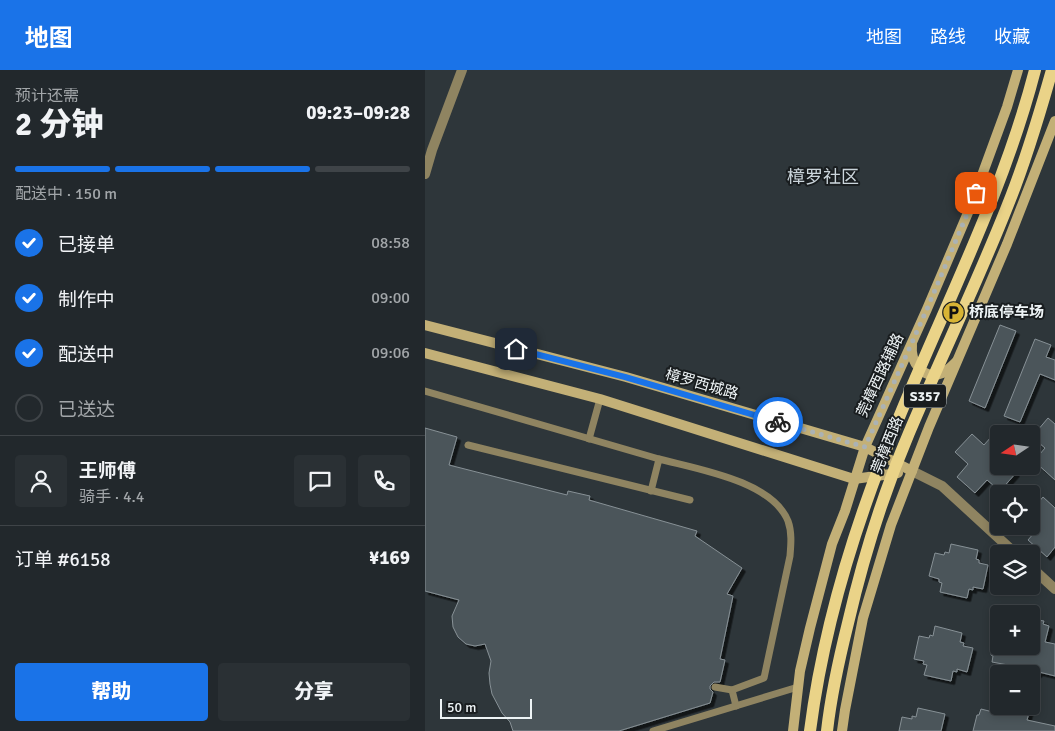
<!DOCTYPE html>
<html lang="zh">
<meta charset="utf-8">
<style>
:root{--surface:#22282c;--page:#2a3034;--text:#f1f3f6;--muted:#a2a6a9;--line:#3f4448;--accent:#1a73e8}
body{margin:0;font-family:Signika,"Noto Sans SC",sans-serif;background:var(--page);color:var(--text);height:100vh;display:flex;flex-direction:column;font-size:19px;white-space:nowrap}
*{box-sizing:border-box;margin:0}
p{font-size:16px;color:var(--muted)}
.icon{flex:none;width:28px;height:28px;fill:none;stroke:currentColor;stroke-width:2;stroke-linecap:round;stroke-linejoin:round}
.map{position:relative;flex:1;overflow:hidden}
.side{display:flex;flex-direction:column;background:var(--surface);width:425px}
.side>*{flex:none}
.needle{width:32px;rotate:257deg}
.buttons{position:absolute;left:565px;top:355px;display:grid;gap:10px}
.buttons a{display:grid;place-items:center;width:50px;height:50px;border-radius:5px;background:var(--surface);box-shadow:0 2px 8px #0003,0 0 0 1px var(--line);font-size:25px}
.scale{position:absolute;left:15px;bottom:12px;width:92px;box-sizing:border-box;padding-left:5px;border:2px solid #eef4f6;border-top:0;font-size:14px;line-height:18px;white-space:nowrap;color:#eef4f6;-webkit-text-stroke:4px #191d1f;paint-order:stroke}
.pin{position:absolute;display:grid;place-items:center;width:42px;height:42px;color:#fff;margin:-21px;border-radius:10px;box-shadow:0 2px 8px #0006}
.courier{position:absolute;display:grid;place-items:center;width:50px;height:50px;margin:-25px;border:4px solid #1a73e8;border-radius:50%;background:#fff;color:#222;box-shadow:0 1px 6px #0007}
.overview em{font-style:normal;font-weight:800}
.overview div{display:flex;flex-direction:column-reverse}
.overview{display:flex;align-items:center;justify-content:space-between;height:85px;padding:0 15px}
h1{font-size:32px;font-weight:800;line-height:38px}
.bar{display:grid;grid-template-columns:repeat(4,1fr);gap:8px 5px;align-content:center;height:60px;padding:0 15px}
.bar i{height:6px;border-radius:4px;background:var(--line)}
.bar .active{background:var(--accent)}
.bar p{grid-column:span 4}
.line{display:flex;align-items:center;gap:12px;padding:0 15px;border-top:1px solid var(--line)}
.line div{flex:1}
.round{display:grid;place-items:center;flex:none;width:52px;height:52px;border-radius:5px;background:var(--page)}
ol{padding:0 15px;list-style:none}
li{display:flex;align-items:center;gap:15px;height:55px}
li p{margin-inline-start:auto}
li .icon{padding:5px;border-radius:50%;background:var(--accent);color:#fff;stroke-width:4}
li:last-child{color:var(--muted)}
li i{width:28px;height:28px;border:2px solid var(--line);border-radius:50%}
.cta{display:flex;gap:10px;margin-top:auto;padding:10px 15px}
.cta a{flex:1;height:58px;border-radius:5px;background:var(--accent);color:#fff;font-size:20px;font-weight:800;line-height:58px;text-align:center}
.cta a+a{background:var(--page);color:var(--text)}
header{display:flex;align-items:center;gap:30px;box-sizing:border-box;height:70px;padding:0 25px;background:var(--accent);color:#fff}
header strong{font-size:24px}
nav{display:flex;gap:28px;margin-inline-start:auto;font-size:18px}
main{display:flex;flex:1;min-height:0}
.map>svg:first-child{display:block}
</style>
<header>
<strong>地图</strong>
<nav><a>地图</a><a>路线</a><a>收藏</a></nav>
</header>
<main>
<section class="side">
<div class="overview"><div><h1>2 分钟</h1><p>预计还需</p></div><em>09:23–09:28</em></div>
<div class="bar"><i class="active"></i><i class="active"></i><i class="active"></i><i></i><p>配送中 · 150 m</p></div>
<ol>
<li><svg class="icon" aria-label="check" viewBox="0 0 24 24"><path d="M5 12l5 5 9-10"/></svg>已接单<p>08:58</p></li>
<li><svg class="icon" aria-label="check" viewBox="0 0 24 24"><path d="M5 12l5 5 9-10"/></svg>制作中<p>09:00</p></li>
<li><svg class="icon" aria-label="check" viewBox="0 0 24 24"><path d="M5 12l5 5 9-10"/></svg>配送中<p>09:06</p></li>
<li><i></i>已送达</li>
</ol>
<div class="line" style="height:90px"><a class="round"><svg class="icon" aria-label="person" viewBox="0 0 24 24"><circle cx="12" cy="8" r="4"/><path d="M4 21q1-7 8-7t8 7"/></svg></a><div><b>王师傅</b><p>骑手 · 4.4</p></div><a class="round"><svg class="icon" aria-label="chat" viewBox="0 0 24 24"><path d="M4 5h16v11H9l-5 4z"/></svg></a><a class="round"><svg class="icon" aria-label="phone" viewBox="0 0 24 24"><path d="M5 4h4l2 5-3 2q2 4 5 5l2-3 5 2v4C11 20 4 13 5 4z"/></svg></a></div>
<div class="line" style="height:65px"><div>订单 #6158</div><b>¥169</b></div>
<div class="cta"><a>帮助</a><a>分享</a></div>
</section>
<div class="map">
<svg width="630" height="661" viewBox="0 0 630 661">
<defs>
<filter id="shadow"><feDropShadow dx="3.5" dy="3.5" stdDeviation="0" flood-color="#0009"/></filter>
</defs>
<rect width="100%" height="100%" fill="#2e363a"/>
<g fill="#4c555a" stroke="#879196" filter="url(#shadow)">
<path d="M575,255L591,261L560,338L544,331Z"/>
<path d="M610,269L626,275L621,287L630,290V310L615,304L595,352L579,346Z"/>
<path d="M623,348L630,354V410L609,391L620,378L607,367Z"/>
<path d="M0,358L32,367L24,395L142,425L143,421L165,426L164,430L272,461L270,466L317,498L302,524L308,526L295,589L300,590L295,612H289L285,616V619L288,622L285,633L194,661H88L85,652L77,643L67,624L65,614L64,603L66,591L60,574L50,576L41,574L33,567L28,557L27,546L34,530L0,521Z"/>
<path d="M574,358V396H578L575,403L581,396H583L591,403L575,421L562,410L550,423L532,407L543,394L530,382L547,364L559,375Z"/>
<path d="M618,427L630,438V477L622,487L603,470L614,457L606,450V441Z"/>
<path d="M526,474L553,480L551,489L554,490V493L563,495L558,519L548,517V520L544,519L542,528L515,522L517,513L514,512V509L504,506L510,483L519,485L520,482L524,483Z"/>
<path d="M606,549L619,551L618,554L624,556L620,572L630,574V606L614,602L613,604H581L583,595L567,592L568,586L566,585L568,576H606Z"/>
<path d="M510,556L537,563L535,572L539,573L538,576L548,578L542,602L532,599V602L528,601L526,611L499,605L502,595L498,594L499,591L489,589L494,566L504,568L505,565L508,566Z"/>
<path d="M574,636H606L602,650L630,656V661H548L552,645H554L556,639L572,643Z"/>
<path d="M493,638L520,644L516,661H474L477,647L487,649V646L491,647Z"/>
</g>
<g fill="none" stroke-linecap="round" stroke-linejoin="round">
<g stroke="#8f8461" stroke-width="7">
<path d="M0,321L234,389"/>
<path d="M164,369L175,329"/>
<path d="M43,375L265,430"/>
<path d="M226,421L234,389C272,399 347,411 363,451C367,462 366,474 365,486L339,608L307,620L311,636"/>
<path d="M290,617L307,620"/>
<path d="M228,661L373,617"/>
</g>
<g stroke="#8f8461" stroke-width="10">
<path d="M0,104L7,80L37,0"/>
<path d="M487,401L517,416L591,484"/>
<path d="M606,497L630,519"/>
</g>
<g stroke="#c3b077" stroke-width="10">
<path d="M0,255L201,307L440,377L487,401"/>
<path d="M487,275C485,293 499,311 518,303C523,300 527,296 531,292"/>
<path d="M0,283L175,329L429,409L473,403"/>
<path d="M368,661L375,601L385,558L407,474L420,441L440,377L502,239L545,138L582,37L593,0"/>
<path d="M417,661L420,640L438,548L466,455L504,357L582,174L630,51"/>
</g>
<g stroke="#ead388" stroke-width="12">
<path d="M385,661C399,552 432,447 475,345C522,231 579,120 610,0"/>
<path d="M402,661C406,625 414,589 423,553C438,488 458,424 484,363C516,287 552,213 582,137C600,93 614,46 627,0"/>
</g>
</g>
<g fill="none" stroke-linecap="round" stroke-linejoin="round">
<path stroke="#abb2b4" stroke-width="5" stroke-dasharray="0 9" d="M353,352L440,377L502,239L551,123"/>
<path stroke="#1a73e8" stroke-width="6" d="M91,279L200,307L353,352"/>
</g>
<defs>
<symbol id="parking-disc" viewBox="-11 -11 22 22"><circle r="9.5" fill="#d8b434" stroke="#191d1f"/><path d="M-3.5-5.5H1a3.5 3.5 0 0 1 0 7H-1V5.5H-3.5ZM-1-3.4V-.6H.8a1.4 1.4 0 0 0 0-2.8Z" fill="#111"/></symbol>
</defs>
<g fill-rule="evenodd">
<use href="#parking-disc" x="516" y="230" width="25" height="25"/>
</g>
<g text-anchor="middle" stroke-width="4" stroke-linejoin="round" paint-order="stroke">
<rect fill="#191d1f" stroke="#aeb4b6" stroke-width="1" x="479" y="314.5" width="42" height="23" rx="4"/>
<g font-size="14" font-weight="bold" fill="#eef4f6">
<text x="500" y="331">S357</text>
</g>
<g font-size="15" font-weight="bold" fill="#eef4f6" stroke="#191d1f" text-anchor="start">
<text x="544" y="247">桥底停车场</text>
</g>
<g font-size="15" fill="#eef4f6" stroke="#191d1f">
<text transform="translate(455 305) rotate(-65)" y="5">莞樟西路辅路</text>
<text transform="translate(277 314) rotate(16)" y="5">樟罗西城路</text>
<text transform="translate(462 375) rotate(-68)" y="5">莞樟西路</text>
</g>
<g font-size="18" fill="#cbd5db" stroke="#191d1f">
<text x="398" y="113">樟罗社区</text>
</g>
</g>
</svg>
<div class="buttons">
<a><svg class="needle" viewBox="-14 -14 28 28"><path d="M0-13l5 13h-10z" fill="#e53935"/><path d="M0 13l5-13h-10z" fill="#a2a6a9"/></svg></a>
<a><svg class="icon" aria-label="locate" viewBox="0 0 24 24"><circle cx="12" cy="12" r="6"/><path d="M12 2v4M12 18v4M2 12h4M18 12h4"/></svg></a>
<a><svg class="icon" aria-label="layers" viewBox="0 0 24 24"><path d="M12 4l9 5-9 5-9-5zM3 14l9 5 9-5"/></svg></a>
<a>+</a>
<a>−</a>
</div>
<div class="scale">50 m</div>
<div class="pin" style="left:551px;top:123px;background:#ea580c"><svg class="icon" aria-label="bag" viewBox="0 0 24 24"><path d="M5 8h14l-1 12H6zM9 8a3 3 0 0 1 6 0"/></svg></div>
<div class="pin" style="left:91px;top:279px;background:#1f2937"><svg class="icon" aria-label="home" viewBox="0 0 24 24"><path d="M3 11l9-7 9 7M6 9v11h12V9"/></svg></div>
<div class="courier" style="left:353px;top:352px"><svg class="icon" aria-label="bike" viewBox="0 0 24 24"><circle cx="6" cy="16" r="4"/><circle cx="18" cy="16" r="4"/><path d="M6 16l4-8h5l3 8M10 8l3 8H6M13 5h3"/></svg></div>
</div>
</main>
